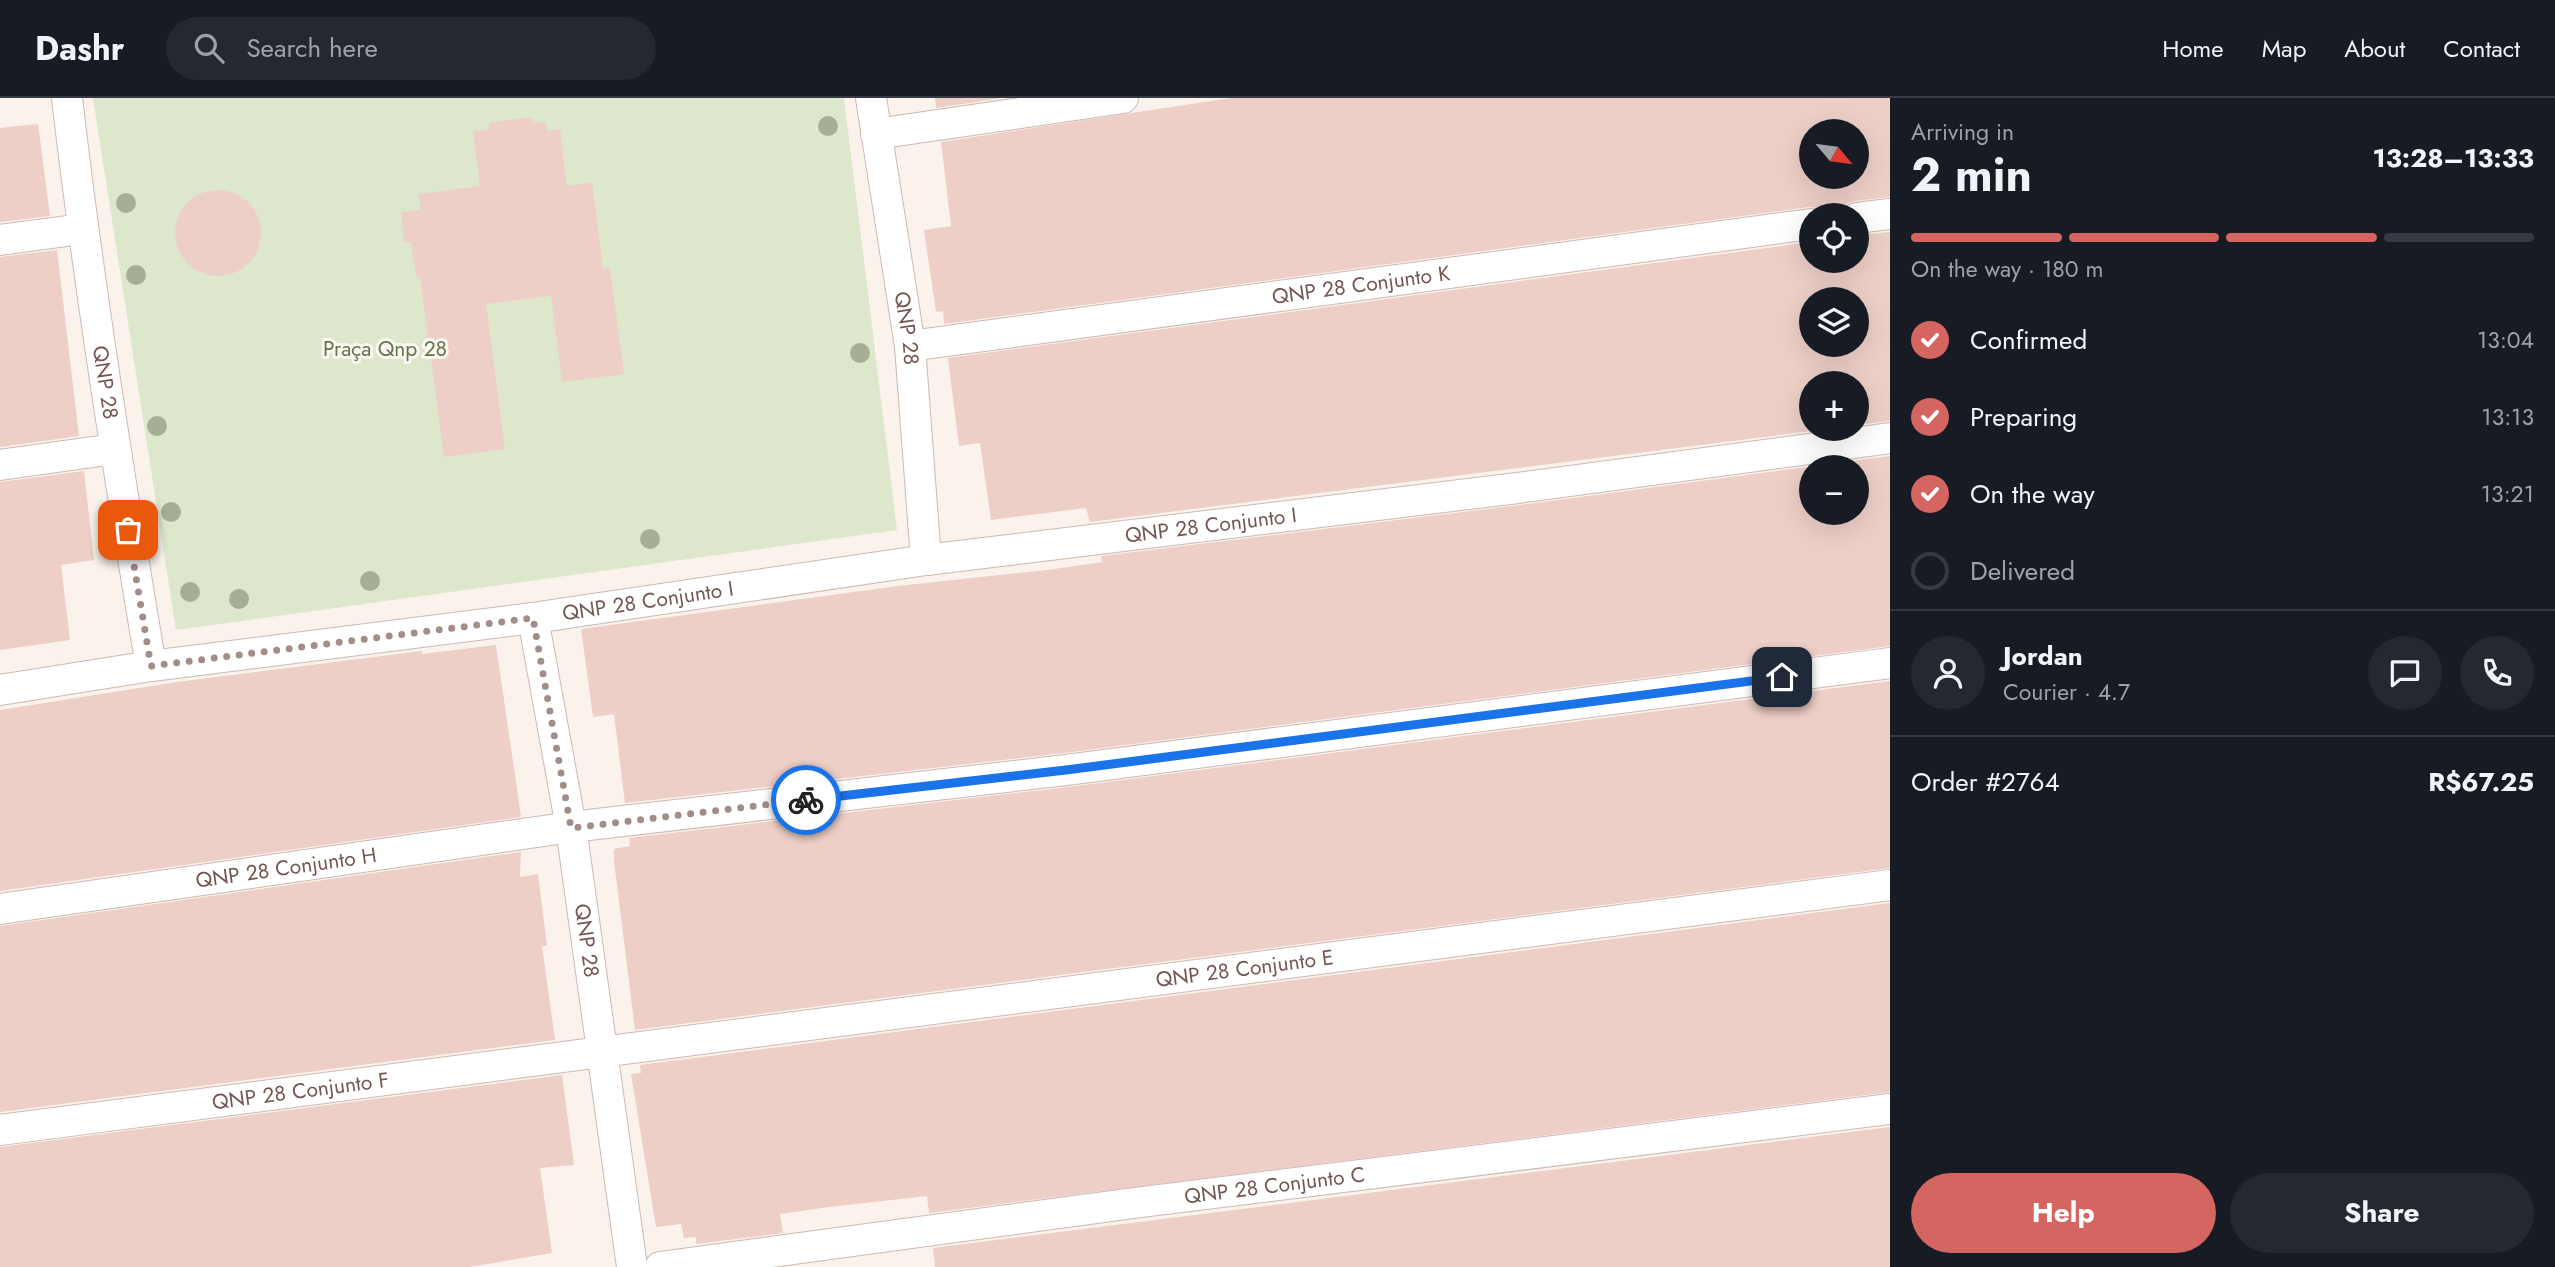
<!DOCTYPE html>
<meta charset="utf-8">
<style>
:root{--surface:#171b24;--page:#242831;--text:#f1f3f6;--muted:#9ea1a6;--line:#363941;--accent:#d56561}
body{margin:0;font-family:Jost,sans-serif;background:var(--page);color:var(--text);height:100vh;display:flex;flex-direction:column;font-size:26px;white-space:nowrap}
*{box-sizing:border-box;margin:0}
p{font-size:23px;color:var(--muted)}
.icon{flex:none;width:38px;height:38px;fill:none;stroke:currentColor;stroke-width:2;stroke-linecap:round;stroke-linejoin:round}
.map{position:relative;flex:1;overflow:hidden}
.drawer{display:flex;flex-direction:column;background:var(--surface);width:665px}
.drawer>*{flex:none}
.needle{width:46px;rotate:119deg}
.tools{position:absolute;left:1799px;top:21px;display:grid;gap:14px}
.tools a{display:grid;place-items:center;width:70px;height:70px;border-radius:50%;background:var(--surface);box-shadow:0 7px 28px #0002;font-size:35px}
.pin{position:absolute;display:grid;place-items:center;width:60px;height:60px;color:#fff;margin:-30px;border-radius:14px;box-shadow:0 4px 10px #0006}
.courier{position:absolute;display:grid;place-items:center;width:70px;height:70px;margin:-35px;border:5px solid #1a73e8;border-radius:50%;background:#fff;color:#222;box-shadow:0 2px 9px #0007}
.overview em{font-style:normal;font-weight:700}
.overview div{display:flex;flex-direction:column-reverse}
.overview{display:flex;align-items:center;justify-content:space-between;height:119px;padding:0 21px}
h1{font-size:46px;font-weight:700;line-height:52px}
.bar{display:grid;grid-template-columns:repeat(4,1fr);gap:10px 7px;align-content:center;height:84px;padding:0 21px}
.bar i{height:9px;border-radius:5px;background:var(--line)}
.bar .selected{background:var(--accent)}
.bar p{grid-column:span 4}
.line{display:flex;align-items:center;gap:18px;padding:0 21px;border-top:2px solid var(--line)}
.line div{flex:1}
.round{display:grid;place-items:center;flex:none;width:74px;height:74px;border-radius:37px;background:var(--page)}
ol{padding:0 21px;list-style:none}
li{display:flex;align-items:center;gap:21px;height:77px}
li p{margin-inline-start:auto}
li .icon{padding:7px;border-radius:50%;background:var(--accent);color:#fff;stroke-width:4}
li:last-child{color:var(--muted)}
li i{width:38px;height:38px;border:4px solid var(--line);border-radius:50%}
.cta{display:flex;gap:14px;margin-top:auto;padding:14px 21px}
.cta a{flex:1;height:80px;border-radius:42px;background:var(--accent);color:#fff;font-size:28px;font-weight:700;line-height:80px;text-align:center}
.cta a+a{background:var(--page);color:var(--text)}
header{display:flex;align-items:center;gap:42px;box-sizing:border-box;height:98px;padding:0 35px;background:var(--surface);border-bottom:2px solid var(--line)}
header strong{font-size:33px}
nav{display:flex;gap:38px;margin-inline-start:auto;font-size:24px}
.search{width:490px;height:63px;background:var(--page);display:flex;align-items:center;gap:18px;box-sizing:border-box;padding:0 24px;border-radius:38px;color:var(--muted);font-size:26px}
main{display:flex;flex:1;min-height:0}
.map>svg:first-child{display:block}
</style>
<header>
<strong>Dashr</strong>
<div class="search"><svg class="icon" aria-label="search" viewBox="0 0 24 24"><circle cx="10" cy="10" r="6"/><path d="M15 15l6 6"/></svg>Search here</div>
<nav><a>Home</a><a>Map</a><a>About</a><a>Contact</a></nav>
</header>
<main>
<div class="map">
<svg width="1890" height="1169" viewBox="0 0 1890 1169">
<rect width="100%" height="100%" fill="#fbf2ec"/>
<path fill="#dce7cc" d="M93,0H844L897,432L176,532Z"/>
<g fill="#edcfc7" fill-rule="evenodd">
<path d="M935,0H1002L936,10Z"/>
<path d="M1231,0H1890V99L1854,103L1846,106L1840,117H1826L1818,110L1809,109L944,226L943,213L936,214L924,132L951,128L941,44ZM1811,33H1857V79H1811Z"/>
<path d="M532,19L533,25L546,24L547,33L560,31L567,88L592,84L603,171L610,169L624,276L562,284L551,198L486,206L505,351L444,359L420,178L416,179L411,144L404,145L401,114L421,112L419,96L480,88L473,33L489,32V25Z"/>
<path d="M38,26L50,118L0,124V30Z"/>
<circle cx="218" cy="135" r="43"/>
<path d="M1890,134V323L1857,327V285H1811V331H1827L1090,424L1086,410L991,422L980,345L959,348L948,260L1811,144V163H1857V137ZM1811,201H1857V247H1811Z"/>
<path d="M57,152L79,338L0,349V159Z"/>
<path d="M1890,358V548L1064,655L625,705L614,616L593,619L581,531L898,488L1047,472L1102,464L1101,458L1520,407ZM1811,369H1857V415H1811Z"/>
<path d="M84,373L94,462L61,467L70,542L0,552V384Z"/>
<path d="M496,547L521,719L0,793V612L177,584L422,553V556Z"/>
<path d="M1890,583V770L635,932L614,763V751L630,748L629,740L1068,689Z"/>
<path d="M521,754L520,779L538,776L547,848H542L555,942L0,1014V828Z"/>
<path d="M1890,805V994L929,1115L927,1098L829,1109L780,1116L783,1135L696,1146V1139L684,1140L681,1126L656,1129L631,976L641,975L640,967Z"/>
<path d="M562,977L574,1067L540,1070L552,1155L470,1169H0V1049Z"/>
<path d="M1890,1029V1169H935L933,1150Z"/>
</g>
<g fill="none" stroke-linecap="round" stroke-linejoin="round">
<defs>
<g id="minor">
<path id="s1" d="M67,0C89,190 119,379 151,568"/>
<path id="s2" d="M871,0L910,248L926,462"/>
<path d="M876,36L1123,0"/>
<path d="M1857,120L1890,116"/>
<path d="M0,142L82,131"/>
<path id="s3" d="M910,248L1811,126"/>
<path d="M0,367L114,351"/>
<path id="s4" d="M533,520L571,729L632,1169"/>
<path id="s5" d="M0,592L151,568L533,520L926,462L1518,390L1890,340"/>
<path id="s6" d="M0,811L571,729L1066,672L1890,565"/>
<path id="s7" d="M0,1032L1890,787"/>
<path id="s8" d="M660,1169L1134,1105L1890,1011"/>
</g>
</defs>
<use href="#minor" stroke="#ccb9b3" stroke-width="32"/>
<use href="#minor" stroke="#fff" stroke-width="30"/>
</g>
<g fill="#a6af93">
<circle cx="828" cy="28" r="10"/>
<circle cx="126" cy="105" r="10"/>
<circle cx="136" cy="177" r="10"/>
<circle cx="860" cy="255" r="10"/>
<circle cx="157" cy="328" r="10"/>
<circle cx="171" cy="414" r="10"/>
<circle cx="650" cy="441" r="10"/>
<circle cx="370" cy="483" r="10"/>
<circle cx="190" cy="494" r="10"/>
<circle cx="239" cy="501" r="10"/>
</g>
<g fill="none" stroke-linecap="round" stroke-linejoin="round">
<path stroke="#a38d88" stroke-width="7" stroke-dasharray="0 12.6" d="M128,432L151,568L533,520L571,730L806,702"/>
<path stroke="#1a73e8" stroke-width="9" d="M806,702L1066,672L1782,579"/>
</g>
<g text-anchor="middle" stroke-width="6" stroke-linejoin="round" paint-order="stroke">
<g font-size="21" fill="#745752" stroke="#fdf7f3">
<text dy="7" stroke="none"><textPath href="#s3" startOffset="455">QNP 28 Conjunto K</textPath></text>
<text dy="7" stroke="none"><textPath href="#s2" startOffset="233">QNP 28</textPath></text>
<text dy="7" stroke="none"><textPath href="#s1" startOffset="287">QNP 28</textPath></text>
<text dy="7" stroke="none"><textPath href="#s5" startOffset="1222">QNP 28 Conjunto I</textPath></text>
<text dy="7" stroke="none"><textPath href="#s5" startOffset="654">QNP 28 Conjunto I</textPath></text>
<text dy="7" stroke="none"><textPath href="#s6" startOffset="289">QNP 28 Conjunto H</textPath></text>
<text dy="7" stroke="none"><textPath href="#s4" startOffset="327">QNP 28</textPath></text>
<text dy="7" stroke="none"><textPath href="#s7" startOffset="1255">QNP 28 Conjunto E</textPath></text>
<text dy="7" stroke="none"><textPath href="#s7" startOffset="303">QNP 28 Conjunto F</textPath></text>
<text dy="7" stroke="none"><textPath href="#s8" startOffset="620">QNP 28 Conjunto C</textPath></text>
</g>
<g font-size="21" fill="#60784b" stroke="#fdf7f3">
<text x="385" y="258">Praça Qnp 28</text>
</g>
</g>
</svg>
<div class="tools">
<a><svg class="needle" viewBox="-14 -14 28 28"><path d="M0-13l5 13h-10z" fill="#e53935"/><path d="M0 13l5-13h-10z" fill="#9ea1a6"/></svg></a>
<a><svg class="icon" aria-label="locate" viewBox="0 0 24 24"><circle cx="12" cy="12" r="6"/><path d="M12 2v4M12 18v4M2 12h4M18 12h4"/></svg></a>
<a><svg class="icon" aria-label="layers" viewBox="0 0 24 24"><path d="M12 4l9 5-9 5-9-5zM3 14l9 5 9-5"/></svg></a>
<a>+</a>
<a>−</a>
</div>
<div class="pin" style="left:128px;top:432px;background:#ea580c"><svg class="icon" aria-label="bag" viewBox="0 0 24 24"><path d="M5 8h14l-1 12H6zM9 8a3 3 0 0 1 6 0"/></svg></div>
<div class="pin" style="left:1782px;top:579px;background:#1f2937"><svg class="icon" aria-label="home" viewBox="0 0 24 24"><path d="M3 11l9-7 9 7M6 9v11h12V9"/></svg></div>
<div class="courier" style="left:806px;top:702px"><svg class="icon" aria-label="bike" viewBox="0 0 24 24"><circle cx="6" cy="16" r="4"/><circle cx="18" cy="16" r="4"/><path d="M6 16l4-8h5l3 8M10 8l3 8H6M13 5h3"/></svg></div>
</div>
<section class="drawer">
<div class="overview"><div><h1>2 min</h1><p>Arriving in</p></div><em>13:28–13:33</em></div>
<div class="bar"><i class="selected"></i><i class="selected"></i><i class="selected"></i><i></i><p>On the way · 180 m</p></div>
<ol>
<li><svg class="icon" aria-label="check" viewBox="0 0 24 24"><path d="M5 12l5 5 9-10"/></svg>Confirmed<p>13:04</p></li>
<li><svg class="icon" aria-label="check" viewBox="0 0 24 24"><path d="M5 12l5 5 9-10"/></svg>Preparing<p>13:13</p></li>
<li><svg class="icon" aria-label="check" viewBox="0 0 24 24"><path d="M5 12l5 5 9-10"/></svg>On the way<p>13:21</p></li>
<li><i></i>Delivered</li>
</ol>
<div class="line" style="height:126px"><a class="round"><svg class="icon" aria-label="person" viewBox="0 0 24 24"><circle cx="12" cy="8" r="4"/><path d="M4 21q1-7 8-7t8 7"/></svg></a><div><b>Jordan</b><p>Courier · 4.7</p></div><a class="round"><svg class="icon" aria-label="chat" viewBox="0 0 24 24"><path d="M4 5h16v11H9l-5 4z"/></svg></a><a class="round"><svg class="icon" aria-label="phone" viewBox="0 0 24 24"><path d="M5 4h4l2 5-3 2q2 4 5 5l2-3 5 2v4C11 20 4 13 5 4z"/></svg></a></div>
<div class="line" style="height:91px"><div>Order #2764</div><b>R$67.25</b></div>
<div class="cta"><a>Help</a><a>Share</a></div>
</section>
</main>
